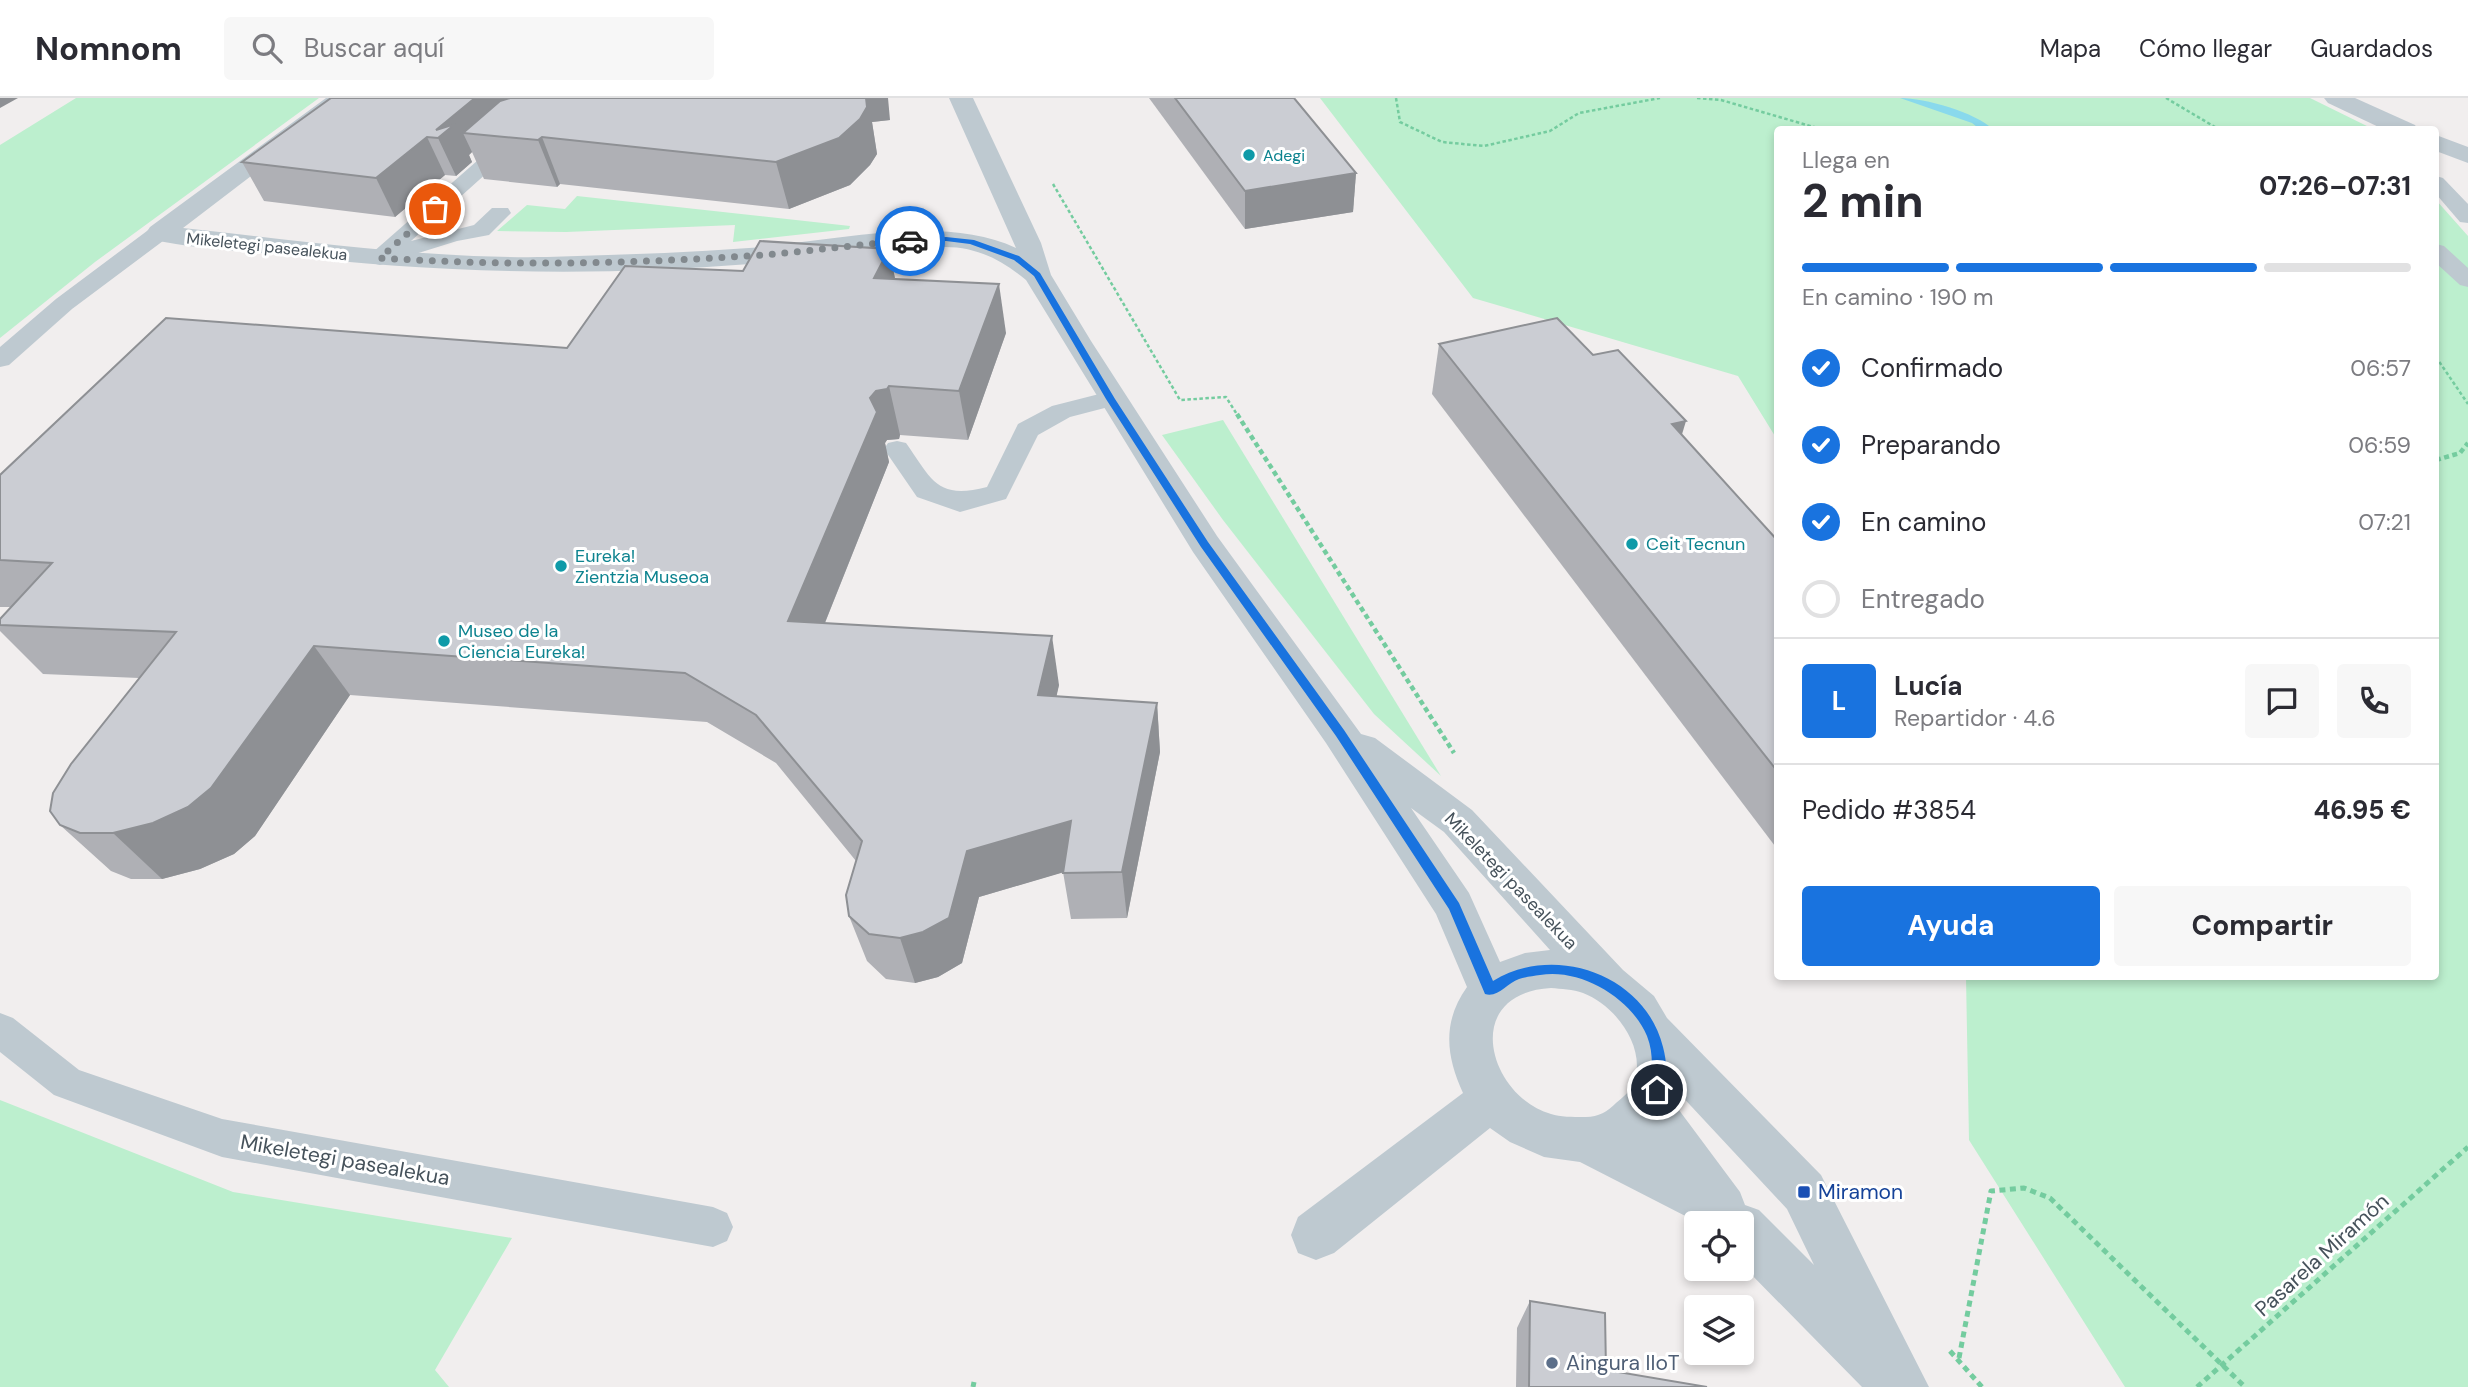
<!DOCTYPE html>
<html lang="es">
<meta charset="utf-8">
<style>
:root{--surface:#fff;--page:#f7f7f7;--text:#2b2b33;--muted:#7c7c81;--line:#e1e1e2;--accent:#1973df}
body{margin:0;font-family:"DM Sans",sans-serif;background:var(--page);color:var(--text);height:100vh;display:flex;flex-direction:column;font-size:26px;white-space:nowrap}
*{box-sizing:border-box;margin:0}
p{font-size:23px;color:var(--muted)}
.icon{flex:none;width:38px;height:38px;fill:none;stroke:currentColor;stroke-width:2;stroke-linecap:round;stroke-linejoin:round}
.map{position:relative;flex:1;overflow:hidden}
.sheet{position:absolute;left:1774px;top:28px;width:665px;height:854px;display:flex;flex-direction:column;background:var(--surface);border-radius:7px;box-shadow:0 4px 10px #0003}
.sheet>*{flex:none}
.fabs{position:absolute;left:1684px;top:1113px;display:grid;gap:14px}
.fabs a{display:grid;place-items:center;width:70px;height:70px;border-radius:7px;background:var(--surface);box-shadow:0 4px 10px #0003;font-size:35px}
.pin{position:absolute;display:grid;place-items:center;width:60px;height:60px;color:#fff;margin:-30px;border:4px solid #fff;border-radius:50%;box-shadow:0 2px 7px #0007}
.courier{position:absolute;display:grid;place-items:center;width:70px;height:70px;margin:-35px;border:5px solid #1973df;border-radius:50%;background:#fff;color:#222;box-shadow:0 2px 9px #0007}
.summary em{font-style:normal;font-weight:700}
.summary div{display:flex;flex-direction:column-reverse}
.summary{display:flex;align-items:center;justify-content:space-between;height:119px;padding:0 28px}
h1{font-size:46px;font-weight:700;line-height:52px}
.bar{display:grid;grid-template-columns:repeat(4,1fr);gap:10px 7px;align-content:center;height:84px;padding:0 28px}
.bar i{height:9px;border-radius:5px;background:var(--line)}
.bar .on{background:var(--accent)}
.bar p{grid-column:span 4}
.line{display:flex;align-items:center;gap:18px;padding:0 28px;border-top:2px solid var(--line)}
.line div{flex:1}
.round{display:grid;place-items:center;flex:none;width:74px;height:74px;border-radius:7px;background:var(--page)}
ol{padding:0 28px;list-style:none}
li{display:flex;align-items:center;gap:21px;height:77px}
li p{margin-inline-start:auto}
li .icon{padding:7px;border-radius:50%;background:var(--accent);color:#fff;stroke-width:4}
li:last-child{color:var(--muted)}
li i{width:38px;height:38px;border:4px solid var(--line);border-radius:50%}
.cta{display:flex;gap:14px;margin-top:auto;padding:14px 28px}
.cta a{flex:1;height:80px;border-radius:7px;background:var(--accent);color:#fff;font-size:28px;font-weight:700;line-height:80px;text-align:center}
.cta a+a{background:var(--page);color:var(--text)}
header{display:flex;align-items:center;gap:42px;box-sizing:border-box;height:98px;padding:0 35px;background:var(--surface);border-bottom:2px solid var(--line)}
header strong{font-size:33px}
nav{display:flex;gap:38px;margin-inline-start:auto;font-size:24px}
.search{width:490px;height:63px;background:var(--page);display:flex;align-items:center;gap:18px;box-sizing:border-box;padding:0 24px;border-radius:7px;color:var(--muted);font-size:26px}
.map>svg:first-child{display:block}
</style>
<header>
<strong>Nomnom</strong>
<div class="search"><svg class="icon" aria-label="search" viewBox="0 0 24 24"><circle cx="10" cy="10" r="6"/><path d="M15 15l6 6"/></svg>Buscar aquí</div>
<nav><a>Mapa</a><a>Cómo llegar</a><a>Guardados</a></nav>
</header>
<div class="map">
<svg width="2468" height="1289" viewBox="0 0 2468 1289">
<rect width="100%" height="100%" fill="#f1eeee"/>
<g fill="#bcefce">
<path d="M76,0H319L95,164L0,240V47Z"/>
<path d="M1320,0H2310L2373,31L1778,32V343L1738,278L1473,200Z"/>
<path d="M577,98L850,128L849,131L733,144L735,127L566,134L497,133L527,107L565,111Z"/>
<path d="M2436,102L2468,138V1289H2125L1969,1042L1966,879L2436,878Z"/>
<path d="M1223,322L1441,678L1374,616L1223,422L1162,337Z"/>
<path d="M0,1002L233,1094L512,1140L435,1272L449,1289H0Z"/>
</g>
<g fill="none" stroke-linecap="round" stroke-linejoin="round">
<path fill="#89d9ec" fill-rule="evenodd" d="M1900,0C1925,0 1975,14 1994,32H1981L1972,25Z"/>
<g stroke="#74cc9f" stroke-width="2.5" stroke-dasharray="3.5 2.5" stroke-linecap="butt">
<path d="M1396,0L1400,24L1442,44L1484,48L1550,33L1579,15L1660,0"/>
<path d="M1697,0L1721,2L1824,32"/>
<path d="M2166,0L2220,32"/>
<path d="M1053,86L1180,302L1226,299L1238,318"/>
<path d="M2436,259L2468,306"/>
</g>
<g stroke="#74cc9f" stroke-width="4.5" stroke-dasharray="5 3.5" stroke-linecap="butt">
<path d="M1237,316L1454,655"/>
<path d="M2436,362L2460,355L2468,345"/>
</g>
<g stroke="#74cc9f" stroke-width="5" stroke-dasharray="6 4.5" stroke-linecap="butt">
<path d="M1950,1253L1982,1289"/>
<path d="M1959,1260L1991,1093L2024,1090L2050,1100L2245,1289"/>
<path d="M973,1289L974,1284"/>
</g>
<g fill="#bec9d0" fill-rule="evenodd">
<path d="M509,39L516,41L519,45L516,49L411,143L474,127L492,110H508L511,115L489,137L457,143L380,167L372,165L369,160L372,155L502,41Z"/>
<path d="M2436,78L2443,80L2468,106V125L2460,124L2436,96Z"/>
<path d="M159,129L167,130L170,135L167,140L72,211L9,267L0,269V249L56,201L151,130Z"/>
<path d="M2436,146L2444,148L2468,170V189L2460,187L2436,165Z"/>
<path d="M1111,293L1120,296L1123,301L1120,306L1070,319L1038,337L1006,401L960,414L917,399L884,351L888,345L897,343L906,345C932,382 937,402 987,389L1018,326L1052,308Z"/>
<path d="M0,915L13,920L79,972L222,1021L713,1109L727,1115L733,1129L727,1143L713,1149L222,1059L54,997L0,954Z"/>
</g>
<g fill="#bec9d0" fill-rule="evenodd">
<path d="M326,0H353L183,130C303,143 426,161 547,159C614,157 682,155 749,150C829,144 942,115 1016,150L949,0H973L1041,145L1051,177L1091,243L1217,438L1361,636L1375,640L1472,712L1623,872L1654,898L1667,920L1821,1077L1929,1289H1862L1741,1166V1125H1699L1580,1064L1544,1059L1510,1044L1490,1030L1334,1155L1316,1162L1298,1155L1291,1137L1298,1119L1463,995C1446,958 1442,924 1467,889L1436,816L1326,645L1193,454L1026,182C1002,162 977,149 945,149C880,148 815,161 750,166C593,179 437,175 281,157C238,152 192,151 150,141L146,135L150,129ZM1411,710L1444,734L1550,852L1525,855L1500,864L1469,795ZM1551,890C1561,891 1573,891 1583,895C1615,907 1647,949 1634,985C1632,992 1622,1000 1616,1005C1607,1014 1597,1020 1583,1019C1573,1019 1560,1019 1551,1016C1488,998 1460,895 1551,890ZM1677,993L1787,1111L1814,1167L1759,1112L1745,1107L1740,1094L1673,1004Z"/>
<path d="M2324,0H2355L2415,27L2418,32H2385L2328,5Z"/>
<path d="M2436,37L2468,49V65L2436,53Z"/>
</g>
<path stroke="#74cc9f" stroke-width="5" stroke-dasharray="6 4.5" stroke-linecap="butt" d="M2197,1289L2468,1049"/>
</g>
<g fill="#afb0b5">
<path d="M331,0L890,22L872,24L877,56L870,67L850,87L789,111L560,86L557,89L484,81L472,54L469,57L472,64L456,78L445,77L395,119L264,103L242,64Z"/>
<path d="M1149,0H1294L1356,75L1353,114L1245,131Z"/>
<path d="M889,151L895,181L1006,235L968,342L900,337L899,341L887,342L885,345L889,364L825,525L1059,587L1056,598L1157,605L1160,654L1127,820L1071,821L1063,774L979,799L962,865L938,879L915,885L886,881L867,863L849,818L856,763L776,665L707,624L350,597L255,738L234,756L200,771L162,781H131L111,773L60,727L139,580L43,576L0,533V521L11,509H0V377L567,250L743,173Z"/>
<path d="M1439,246L1593,257L1682,337L1778,443V752L1432,296Z"/>
<path d="M1530,1203L1606,1272L1707,1289H1516L1517,1230Z"/>
</g>
<g fill="#8e9094">
<path d="M0,0H18L0,10Z"/>
<path d="M475,0H536L463,35L472,54L469,57L472,64L456,78L438,40L436,32Z"/>
<path d="M866,0H888L890,22L872,24L877,56L870,67L850,87L789,111L776,64Z"/>
<path d="M427,39L445,77L395,119L376,80Z"/>
<path d="M542,39L560,86L557,89L538,42Z"/>
<path d="M1356,75L1353,114L1245,131V93Z"/>
<path d="M889,151L899,200L874,180Z"/>
<path d="M999,186L1006,235L968,342L959,293Z"/>
<path d="M889,288L900,337L899,341L887,342L885,345L889,364L806,572L788,523L870,300L876,293Z"/>
<path d="M1686,323L1671,373L1672,326Z"/>
<path d="M1052,538L1059,587L1046,646L1038,597Z"/>
<path d="M314,548L350,597L255,738L234,756L200,771L162,781L113,735Z"/>
<path d="M1157,605L1160,654L1127,820L1122,774Z"/>
<path d="M1071,723L1078,770L979,799L962,865L938,879L915,885L900,840L967,753Z"/>
</g>
<g fill="#cbcdd3" stroke="#8e9094" stroke-width="2">
<path d="M331,0H475L436,32L455,26L438,40L427,39L376,80L242,64Z"/>
<path d="M510,0H866L867,9L860,21L839,40L776,64L542,39L538,42L463,35L500,3Z"/>
<path d="M1175,0H1294L1356,75L1245,93Z"/>
<path d="M760,143L889,151L874,180L999,186L959,293L889,288L887,291L876,293L870,300L877,314L788,523L1052,538L1038,597L1157,605L1122,774L1063,775L1071,723L967,753L949,820L923,834L900,840L869,836L849,818L846,797L862,743L756,617L685,575L314,548L211,690L188,709L153,725L113,735H80L60,727L50,713L53,695L71,666L176,534L0,527V521L52,465L0,462V377L166,220L567,250L625,168L743,173Z"/>
<path d="M1557,220L1593,257L1618,252L1686,323L1672,326L1778,443V674L1439,246Z"/>
<path d="M1530,1203L1605,1215L1606,1272L1707,1289H1529Z"/>
</g>
<path fill="#1973df" d="M946,139L974,142L1019,158L1040,175L1115,301L1208,444L1344,632L1459,805L1493,883C1554,845 1645,876 1663,949C1667,964 1668,981 1662,996L1657,998L1650,992C1652,973 1654,956 1647,938C1631,900 1581,870 1540,877C1533,878 1525,879 1519,881C1507,885 1498,900 1485,896L1449,811L1336,638L1201,449L1106,301L1034,178L1014,162L970,146L946,143L910,145L906,143Z"/>
<g fill="none" stroke-linecap="round" stroke-linejoin="round">
<path stroke="#82898e" stroke-width="7" stroke-dasharray="0 12.6" d="M435,111L380,160C503,168 624,166 746,158C801,155 855,146 910,143"/>
</g>
<g fill="#0f9aa8" stroke="#fff" stroke-width="2.5">
<circle cx="1249" cy="57" r="7"/>
<circle cx="1632" cy="446" r="7"/>
<circle cx="561" cy="468" r="7"/>
<circle cx="444" cy="543" r="7"/>
</g>
<rect fill="#1a4fb4" stroke="#fff" stroke-width="2.5" x="1797" y="1087" width="14" height="14" rx="3.5"/>
<circle fill="#5c6f8a" stroke="#fff" stroke-width="2.5" cx="1552" cy="1265" r="7"/>
<g text-anchor="middle" stroke-width="6" stroke-linejoin="round" paint-order="stroke">
<g font-size="16" fill="#0d838f" stroke="#fff" text-anchor="start">
<text x="1263" y="63">Adegi</text>
</g>
<g font-size="16" fill="#46525b" stroke="#fff">
<text transform="translate(267 148) rotate(6)" y="6">Mikeletegi pasealekua</text>
</g>
<g font-size="18" fill="#0d838f" stroke="#fff" text-anchor="start">
<text x="1646" y="452">Ceit Tecnun</text>
<text x="575" y="464">Eureka!<tspan x="575" dy="21">Zientzia Museoa</tspan></text>
<text x="458" y="539">Museo de la<tspan x="458" dy="21">Ciencia Eureka!</tspan></text>
</g>
<g font-size="18" fill="#46525b" stroke="#fff">
<text transform="translate(1511 783) rotate(46)" y="6">Mikeletegi pasealekua</text>
</g>
<g font-size="21" fill="#46525b" stroke="#fff">
<text transform="translate(345 1062) rotate(10)" y="7">Mikeletegi pasealekua</text>
<text transform="translate(2322 1157) rotate(-42)" y="7">Pasarela Miramón</text>
</g>
<g font-size="21" fill="#164399" stroke="#fff" text-anchor="start">
<text x="1818" y="1101">Miramon</text>
</g>
<g font-size="21" fill="#4e5e75" stroke="#fff" text-anchor="start">
<text x="1566" y="1272">Aingura IIoT</text>
</g>
</g>
</svg>
<div class="fabs">
<a><svg class="icon" aria-label="locate" viewBox="0 0 24 24"><circle cx="12" cy="12" r="6"/><path d="M12 2v4M12 18v4M2 12h4M18 12h4"/></svg></a>
<a><svg class="icon" aria-label="layers" viewBox="0 0 24 24"><path d="M12 4l9 5-9 5-9-5zM3 14l9 5 9-5"/></svg></a>
</div>
<div class="pin" style="left:435px;top:111px;background:#ea580c"><svg class="icon" aria-label="bag" viewBox="0 0 24 24"><path d="M5 8h14l-1 12H6zM9 8a3 3 0 0 1 6 0"/></svg></div>
<div class="pin" style="left:1657px;top:992px;background:#1f2937"><svg class="icon" aria-label="home" viewBox="0 0 24 24"><path d="M3 11l9-7 9 7M6 9v11h12V9"/></svg></div>
<div class="courier" style="left:910px;top:143px"><svg class="icon" aria-label="car" viewBox="0 0 24 24"><path d="M5 17H2v-5l4-1 3-4h7l3 4 3 1v5h-3M9 17h6M6 11h13"/><circle cx="7" cy="17" r="2"/><circle cx="17" cy="17" r="2"/></svg></div>
<section class="sheet">
<div class="summary"><div><h1>2 min</h1><p>Llega en</p></div><em>07:26–07:31</em></div>
<div class="bar"><i class="on"></i><i class="on"></i><i class="on"></i><i></i><p>En camino · 190 m</p></div>
<ol>
<li><svg class="icon" aria-label="check" viewBox="0 0 24 24"><path d="M5 12l5 5 9-10"/></svg>Confirmado<p>06:57</p></li>
<li><svg class="icon" aria-label="check" viewBox="0 0 24 24"><path d="M5 12l5 5 9-10"/></svg>Preparando<p>06:59</p></li>
<li><svg class="icon" aria-label="check" viewBox="0 0 24 24"><path d="M5 12l5 5 9-10"/></svg>En camino<p>07:21</p></li>
<li><i></i>Entregado</li>
</ol>
<div class="line" style="height:126px"><b class="round" style="background:var(--accent);color:#fff">L</b><div><b>Lucía</b><p>Repartidor · 4.6</p></div><a class="round"><svg class="icon" aria-label="chat" viewBox="0 0 24 24"><path d="M4 5h16v11H9l-5 4z"/></svg></a><a class="round"><svg class="icon" aria-label="phone" viewBox="0 0 24 24"><path d="M5 4h4l2 5-3 2q2 4 5 5l2-3 5 2v4C11 20 4 13 5 4z"/></svg></a></div>
<div class="line" style="height:91px"><div>Pedido #3854</div><b>46.95 €</b></div>
<div class="cta"><a>Ayuda</a><a>Compartir</a></div>
</section>
</div>
